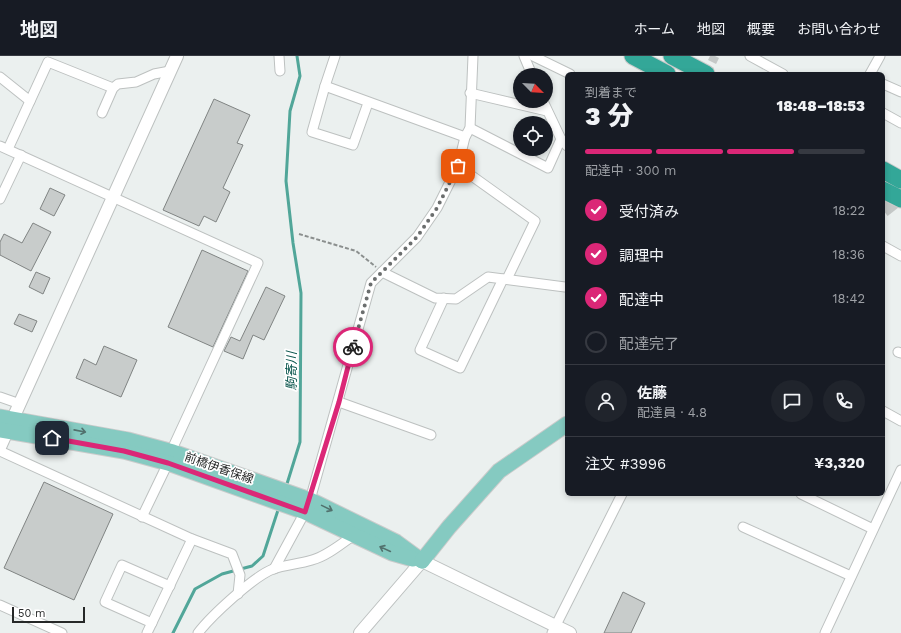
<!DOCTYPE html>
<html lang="ja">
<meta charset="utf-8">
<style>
:root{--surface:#171b24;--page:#20242c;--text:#f1f3f6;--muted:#9ea1a6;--line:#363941;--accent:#db2777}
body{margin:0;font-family:"Work Sans","Noto Sans JP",sans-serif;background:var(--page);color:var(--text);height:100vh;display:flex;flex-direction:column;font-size:15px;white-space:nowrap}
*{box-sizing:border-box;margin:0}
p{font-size:13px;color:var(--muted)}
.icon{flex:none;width:22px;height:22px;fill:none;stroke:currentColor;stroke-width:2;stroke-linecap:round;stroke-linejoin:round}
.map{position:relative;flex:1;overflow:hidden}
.drawer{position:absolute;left:565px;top:16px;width:320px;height:424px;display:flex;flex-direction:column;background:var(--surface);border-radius:6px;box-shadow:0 2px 6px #0003}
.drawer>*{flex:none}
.needle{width:26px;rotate:114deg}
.controls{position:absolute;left:513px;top:12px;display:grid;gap:8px}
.controls a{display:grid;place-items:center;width:40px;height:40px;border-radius:50%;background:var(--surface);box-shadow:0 2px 6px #0003;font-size:20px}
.scale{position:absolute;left:12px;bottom:10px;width:73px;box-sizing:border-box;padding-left:4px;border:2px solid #262828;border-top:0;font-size:11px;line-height:14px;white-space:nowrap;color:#262828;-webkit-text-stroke:3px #fff;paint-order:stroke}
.pin{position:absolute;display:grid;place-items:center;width:34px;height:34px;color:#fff;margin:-17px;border-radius:8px;box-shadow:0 2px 6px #0006}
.courier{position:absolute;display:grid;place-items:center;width:40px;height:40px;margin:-20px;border:3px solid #db2777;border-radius:50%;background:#fff;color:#222;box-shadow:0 1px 5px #0007}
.headline em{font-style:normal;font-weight:800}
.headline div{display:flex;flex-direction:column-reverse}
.headline{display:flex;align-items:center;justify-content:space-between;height:68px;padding:0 20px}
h1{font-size:26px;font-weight:800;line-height:30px}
.bar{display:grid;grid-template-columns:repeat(4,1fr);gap:6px 4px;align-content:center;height:48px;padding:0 20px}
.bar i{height:5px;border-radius:3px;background:var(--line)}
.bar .current{background:var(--accent)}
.bar p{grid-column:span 4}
.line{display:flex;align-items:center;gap:10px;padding:0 20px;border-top:1px solid var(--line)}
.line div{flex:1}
.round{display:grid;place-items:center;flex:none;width:42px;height:42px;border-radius:21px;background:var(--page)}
ol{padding:0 20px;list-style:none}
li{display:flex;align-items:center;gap:12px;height:44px}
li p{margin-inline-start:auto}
li .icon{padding:4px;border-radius:50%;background:var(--accent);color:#fff;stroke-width:4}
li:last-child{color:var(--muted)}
li i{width:22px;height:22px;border:2px solid var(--line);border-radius:50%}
header{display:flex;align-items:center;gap:24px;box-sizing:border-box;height:56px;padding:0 20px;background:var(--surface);border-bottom:1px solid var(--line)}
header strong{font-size:19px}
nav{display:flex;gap:22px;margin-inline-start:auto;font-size:14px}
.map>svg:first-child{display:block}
</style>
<header>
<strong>地図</strong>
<nav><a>ホーム</a><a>地図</a><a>概要</a><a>お問い合わせ</a></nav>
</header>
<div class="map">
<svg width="901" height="577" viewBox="0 0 901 577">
<rect width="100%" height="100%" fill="#ebf0ef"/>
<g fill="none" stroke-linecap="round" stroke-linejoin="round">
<g stroke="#51a699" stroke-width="3">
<path d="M286,431L300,386L301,237L293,187L286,125L290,55L300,20L297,0"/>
<path d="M173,577L195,533L222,518L252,510L263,500L279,451"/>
</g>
</g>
<g fill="#c8cccb" stroke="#808483">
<path d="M214,43L250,59L237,87L243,89L223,132L230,136L216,166L204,160L199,170L163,154Z"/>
<path d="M50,132L65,139L54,160L40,153Z"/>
<path d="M33,167L51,176L31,215L0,199V186L4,178L22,187Z"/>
<path d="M202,194L248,215L213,291L168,271Z"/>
<path d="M36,216L50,222L43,238L29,231Z"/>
<path d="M266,231L285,240L264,284L253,279L243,303L224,295L231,281L240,285Z"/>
<path d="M19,258L37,265L32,276L14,268Z"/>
<path d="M104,290L137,304L121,341L76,322L84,303L96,309Z"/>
<path d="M44,426L113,458L74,544L4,512Z"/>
<path d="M623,536L645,547L631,577H604Z"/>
</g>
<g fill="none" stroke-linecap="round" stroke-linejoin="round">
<path stroke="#c4c8c7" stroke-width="9" stroke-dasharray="9 4.5" stroke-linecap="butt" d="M706,18L715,0"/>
<path stroke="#c4c8c7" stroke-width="15" stroke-dasharray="15 8" stroke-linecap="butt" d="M883,154L901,140"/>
<defs>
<g id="minor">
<path d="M279,0L280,15"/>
<path d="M524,0L532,19"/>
<path d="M533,0L570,18"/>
<path d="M750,0L783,18"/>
<path d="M870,18L880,0"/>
<path d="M0,21L30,45"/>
<path d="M883,28L901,36"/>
<path d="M325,30L335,0"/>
<path d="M470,37L547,55"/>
<path d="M543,45L561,83L567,90"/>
<path d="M368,47L353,89L312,76L325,30L465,81"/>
<path d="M102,57L113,32L118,28L136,26L154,18L170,15"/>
<path d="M883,57L901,67"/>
<path d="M470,72L548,112L561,83"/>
<path d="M0,90L258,207L174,389"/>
<path d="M8,93L48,6L113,32"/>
<path d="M458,110L535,165L507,223"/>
<path d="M0,143L21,99"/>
<path d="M883,190L901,200"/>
<path d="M382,216L435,242L456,243L488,221L565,231"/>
<path d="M444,242L420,294L460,312L503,223"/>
<path d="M898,296L901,297"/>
<path d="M0,341L20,348"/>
<path d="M339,346L431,379"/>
<path d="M883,355L901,365"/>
<path d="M0,395L192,483L147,577"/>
<path d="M801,438L873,473"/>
<path d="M142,461L168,407"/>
<path d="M743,471L851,520"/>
<path d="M192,483L232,498L240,519L238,538"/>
<path d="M274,513L305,456L310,444L371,227L417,181L437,152L458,110L465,81L470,72L473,0"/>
<path d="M0,549L62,577"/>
<path d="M152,567L105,546L122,509L170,530"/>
<path d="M198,577C211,560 253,521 273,513C285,509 299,508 312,504C327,500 341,488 354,479"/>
<path d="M552,577L622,438"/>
<path d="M825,577L901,414"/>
</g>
<g id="tertiary">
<path d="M0,391L177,0"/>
<path d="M360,577L422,505L570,577"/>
</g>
<g id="primary">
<path d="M0,361L128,384L173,396L310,444L396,486L422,505"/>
<path d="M0,374L124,395L168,407L305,456L392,497L413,503"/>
<path d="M422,505L449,471L499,415L567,368"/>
</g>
<g id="motorway">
<path d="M633,0L667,18"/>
<path d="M672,0L706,18"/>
<path d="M883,114L901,124"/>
<path d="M883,134L901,143"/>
</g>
</defs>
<use href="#minor" stroke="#bdc1c0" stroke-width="11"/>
<use href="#tertiary" stroke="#bdc1c0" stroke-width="14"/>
<use href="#primary" stroke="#cbcbcb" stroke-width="17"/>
<use href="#motorway" stroke="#cbcbcb" stroke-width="19"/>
<path stroke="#8b8f8e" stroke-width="2" stroke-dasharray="4 2" stroke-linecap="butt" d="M299,178L356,195L376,211"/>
<use href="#minor" stroke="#fff" stroke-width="9"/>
<use href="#tertiary" stroke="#fff" stroke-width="12"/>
<use href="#primary" stroke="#85cac1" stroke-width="15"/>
<use href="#motorway" stroke="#33a798" stroke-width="17"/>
</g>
<defs><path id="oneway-shaft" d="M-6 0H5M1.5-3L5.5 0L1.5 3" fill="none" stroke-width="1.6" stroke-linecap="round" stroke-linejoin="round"/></defs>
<g stroke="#51716d">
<use href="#oneway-shaft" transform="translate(80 375) rotate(11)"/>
<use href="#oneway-shaft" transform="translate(327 452) rotate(26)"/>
<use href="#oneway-shaft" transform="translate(385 493) rotate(-155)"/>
</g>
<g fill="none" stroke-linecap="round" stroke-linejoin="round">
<path stroke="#6b6e6e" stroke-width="4" stroke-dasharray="0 7.2" d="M353,291L371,227L417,181L437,152L458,110"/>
<path stroke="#db2777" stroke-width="5" d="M52,382L124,395L168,407L305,456L339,346L353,291"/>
</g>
<g text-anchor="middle" stroke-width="3.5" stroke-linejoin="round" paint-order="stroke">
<g font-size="12" fill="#262828" stroke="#fff">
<text transform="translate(219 412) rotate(19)" y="4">前橋伊香保線</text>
</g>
<g font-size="13" font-style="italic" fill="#09554c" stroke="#fff">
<text transform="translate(291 315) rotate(-90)" y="5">駒寄川</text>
</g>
</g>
</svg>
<div class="controls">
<a><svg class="needle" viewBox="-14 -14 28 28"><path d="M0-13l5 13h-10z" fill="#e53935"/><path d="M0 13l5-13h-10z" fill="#9ea1a6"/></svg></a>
<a><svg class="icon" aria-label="locate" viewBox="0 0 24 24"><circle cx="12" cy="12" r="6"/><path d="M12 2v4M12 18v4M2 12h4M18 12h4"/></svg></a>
</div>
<div class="scale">50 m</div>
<div class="pin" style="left:458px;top:110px;background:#ea580c"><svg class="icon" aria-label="bag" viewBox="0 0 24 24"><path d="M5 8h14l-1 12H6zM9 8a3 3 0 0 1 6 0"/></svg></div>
<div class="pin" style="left:52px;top:382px;background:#1f2937"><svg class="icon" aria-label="home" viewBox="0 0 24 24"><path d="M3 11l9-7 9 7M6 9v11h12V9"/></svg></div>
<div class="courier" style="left:353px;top:291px"><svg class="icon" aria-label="bike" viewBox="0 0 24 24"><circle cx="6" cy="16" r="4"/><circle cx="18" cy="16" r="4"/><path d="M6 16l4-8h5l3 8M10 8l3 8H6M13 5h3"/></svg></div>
<section class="drawer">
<div class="headline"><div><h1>3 分</h1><p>到着まで</p></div><em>18:48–18:53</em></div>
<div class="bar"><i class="current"></i><i class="current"></i><i class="current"></i><i></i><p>配達中 · 300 m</p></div>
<ol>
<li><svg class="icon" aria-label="check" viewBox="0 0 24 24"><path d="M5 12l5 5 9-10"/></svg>受付済み<p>18:22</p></li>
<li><svg class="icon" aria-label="check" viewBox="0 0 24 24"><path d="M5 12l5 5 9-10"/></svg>調理中<p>18:36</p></li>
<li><svg class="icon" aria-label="check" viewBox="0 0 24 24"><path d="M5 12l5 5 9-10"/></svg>配達中<p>18:42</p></li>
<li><i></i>配達完了</li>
</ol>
<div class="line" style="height:72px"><a class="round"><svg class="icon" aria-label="person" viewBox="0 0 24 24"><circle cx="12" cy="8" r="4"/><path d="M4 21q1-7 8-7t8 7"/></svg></a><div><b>佐藤</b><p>配達員 · 4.8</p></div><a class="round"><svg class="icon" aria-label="chat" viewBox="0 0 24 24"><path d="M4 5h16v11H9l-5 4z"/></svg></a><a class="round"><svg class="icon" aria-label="phone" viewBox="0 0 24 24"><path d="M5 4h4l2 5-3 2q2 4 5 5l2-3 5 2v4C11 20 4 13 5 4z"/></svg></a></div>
<div class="line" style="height:52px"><div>注文 #3996</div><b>¥3,320</b></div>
</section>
</div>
